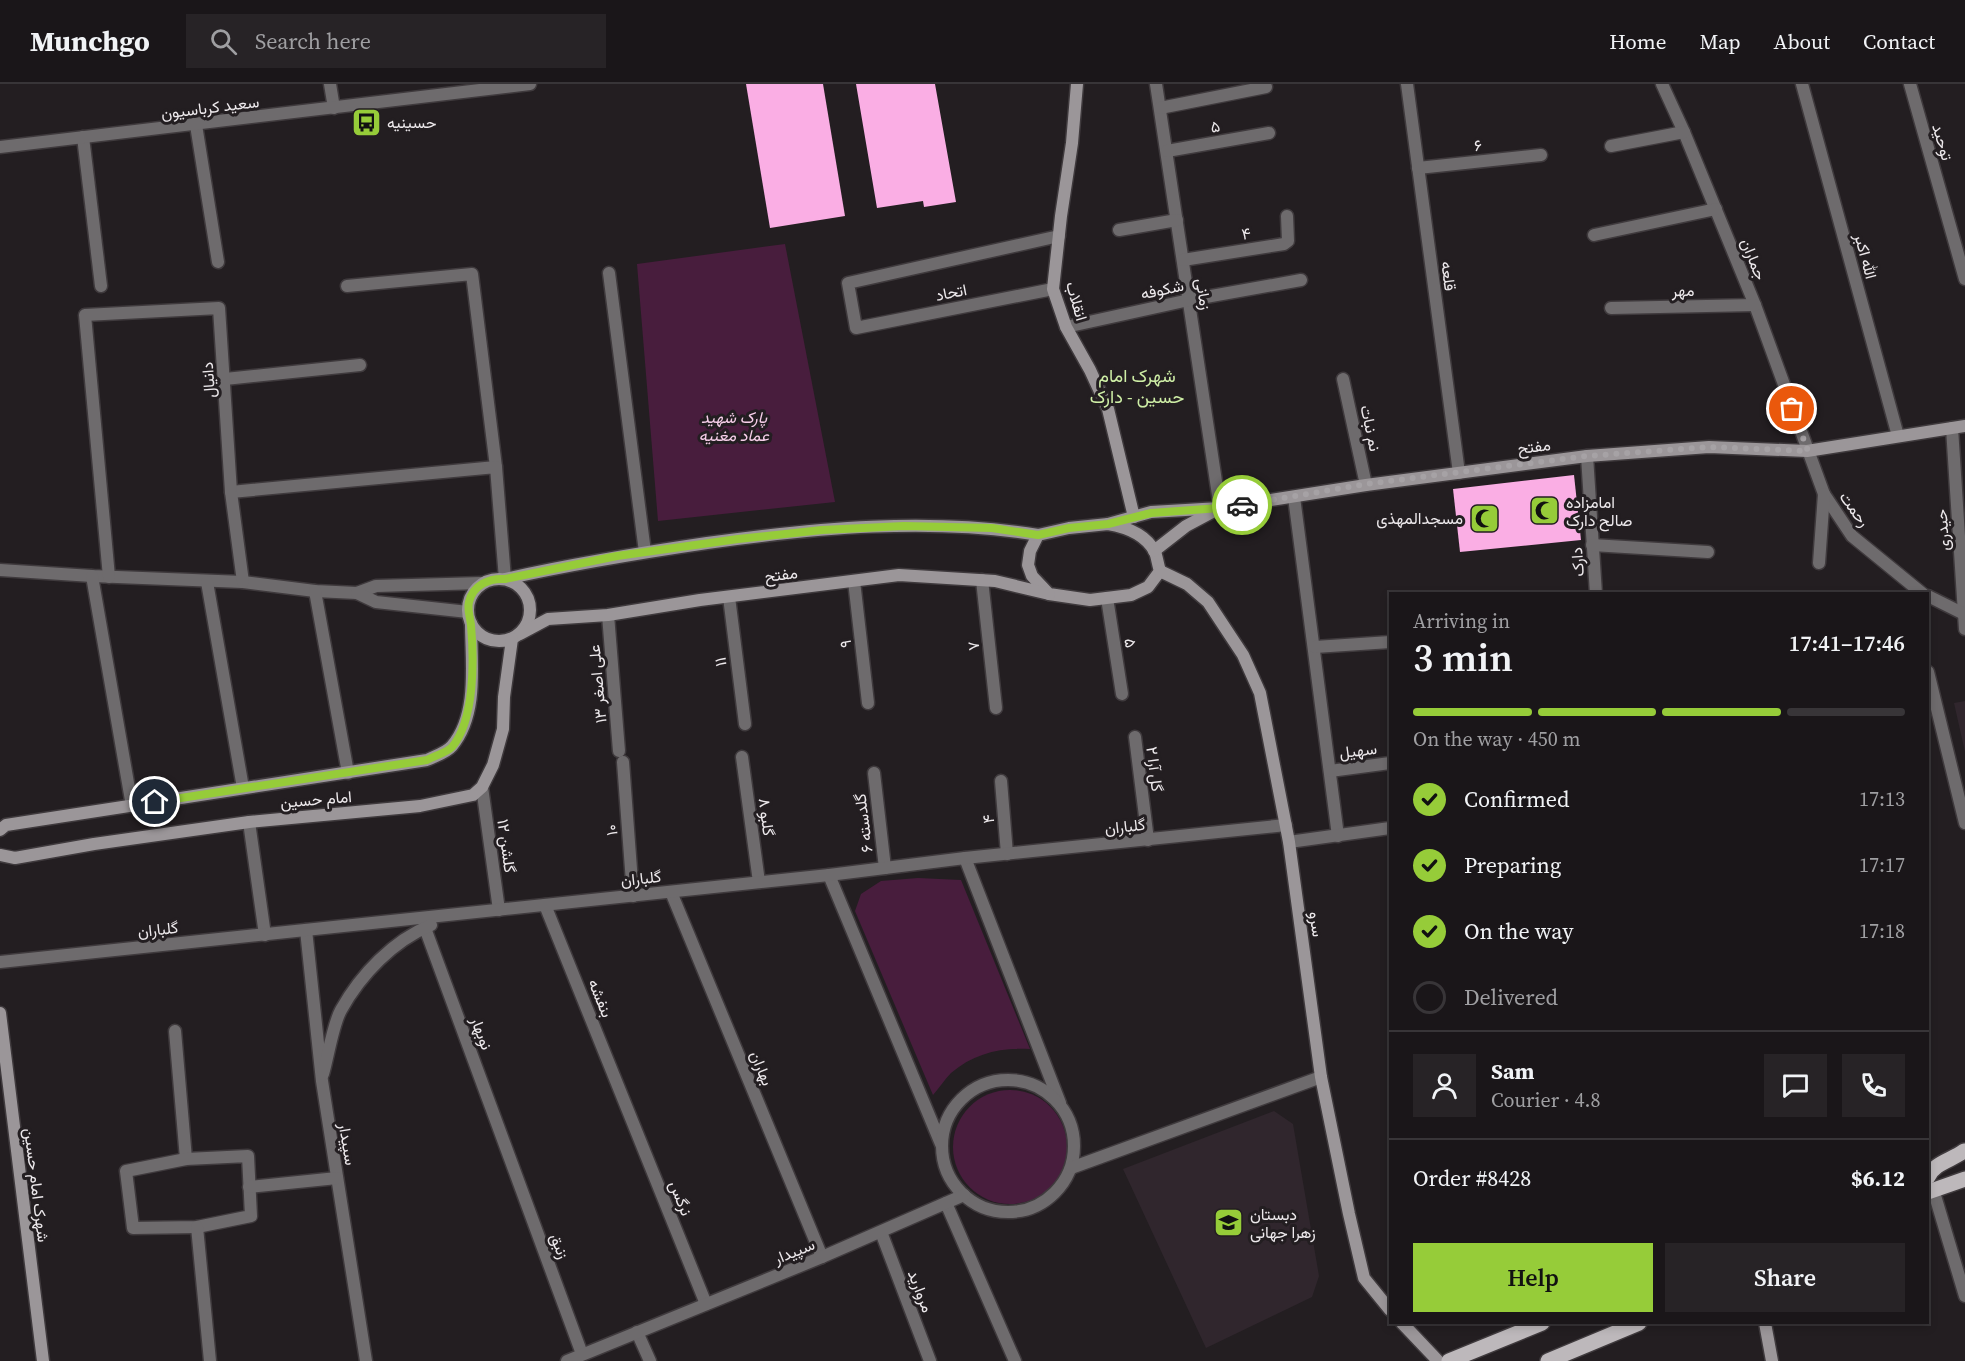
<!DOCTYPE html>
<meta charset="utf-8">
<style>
:root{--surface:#1a1619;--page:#272326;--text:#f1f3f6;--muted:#9f9fa2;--line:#383538;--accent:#96cc39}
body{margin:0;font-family:"Source Serif 4",Vazirmatn,serif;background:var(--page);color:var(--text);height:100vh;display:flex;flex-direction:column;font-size:22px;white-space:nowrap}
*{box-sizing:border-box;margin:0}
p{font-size:20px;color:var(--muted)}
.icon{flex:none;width:33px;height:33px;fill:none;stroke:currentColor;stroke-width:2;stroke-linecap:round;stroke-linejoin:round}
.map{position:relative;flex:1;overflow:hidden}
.side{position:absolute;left:1389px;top:508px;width:540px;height:732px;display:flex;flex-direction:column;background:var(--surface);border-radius:0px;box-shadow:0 3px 9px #0003,0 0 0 2px var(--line)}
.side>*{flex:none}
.pin{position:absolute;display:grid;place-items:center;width:51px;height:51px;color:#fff;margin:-26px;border:3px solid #fff;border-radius:50%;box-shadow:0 2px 6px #0007}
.courier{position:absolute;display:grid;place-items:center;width:60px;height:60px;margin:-30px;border:4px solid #96cc39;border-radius:50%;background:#fff;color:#222;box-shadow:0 2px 8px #0007}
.headline em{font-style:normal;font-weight:600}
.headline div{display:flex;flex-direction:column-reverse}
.headline{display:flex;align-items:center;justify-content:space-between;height:102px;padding:0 24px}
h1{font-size:39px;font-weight:600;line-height:45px}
.bar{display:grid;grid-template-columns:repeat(4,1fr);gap:9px 6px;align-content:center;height:72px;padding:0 24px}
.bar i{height:8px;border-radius:4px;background:var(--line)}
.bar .on{background:var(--accent)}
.bar p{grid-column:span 4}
.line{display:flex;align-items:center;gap:15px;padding:0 24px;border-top:2px solid var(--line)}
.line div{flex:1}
.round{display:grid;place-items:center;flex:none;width:63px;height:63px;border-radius:0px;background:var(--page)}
ol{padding:0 24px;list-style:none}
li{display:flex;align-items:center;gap:18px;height:66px}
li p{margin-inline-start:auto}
li .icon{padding:6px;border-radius:50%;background:var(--accent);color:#111;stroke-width:4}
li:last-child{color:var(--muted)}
li i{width:33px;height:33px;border:3px solid var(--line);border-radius:50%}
.cta{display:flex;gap:12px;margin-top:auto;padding:12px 24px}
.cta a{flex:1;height:69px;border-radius:0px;background:var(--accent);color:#111;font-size:24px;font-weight:600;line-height:69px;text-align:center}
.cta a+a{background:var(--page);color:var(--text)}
header{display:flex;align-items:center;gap:36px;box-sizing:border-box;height:84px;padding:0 30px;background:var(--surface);border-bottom:2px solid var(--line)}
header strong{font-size:28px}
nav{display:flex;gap:33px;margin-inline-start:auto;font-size:21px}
.search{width:420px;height:54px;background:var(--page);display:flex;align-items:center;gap:15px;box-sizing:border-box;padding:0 21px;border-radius:0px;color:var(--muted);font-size:22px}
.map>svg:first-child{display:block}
</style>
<header>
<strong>Munchgo</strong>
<div class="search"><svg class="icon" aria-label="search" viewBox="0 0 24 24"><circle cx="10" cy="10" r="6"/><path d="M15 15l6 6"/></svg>Search here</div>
<nav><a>Home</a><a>Map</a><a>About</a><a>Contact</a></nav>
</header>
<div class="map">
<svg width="1965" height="1277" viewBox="0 0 1965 1277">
<rect width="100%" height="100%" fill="#231e21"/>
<g fill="#30262d">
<path d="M1965,617V668L1954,619Z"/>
<path d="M1274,1027L1293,1040L1319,1192L1312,1213L1206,1264L1123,1085Z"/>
</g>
<g fill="#481d3d">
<path d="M785,160L835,418L658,437L637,180Z"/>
<path d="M918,794L961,796L1030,965C1002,963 974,969 951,989C945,995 939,1004 933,1011L855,827L861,810L881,797Z"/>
<circle cx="1010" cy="1063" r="57"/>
</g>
<g fill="#faaee4">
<path d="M746,0H823L845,132L770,144Z"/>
<path d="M856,0H935L956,118L924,123L923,117L877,124Z"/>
<path d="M1574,391L1581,456L1460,468L1453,405Z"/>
</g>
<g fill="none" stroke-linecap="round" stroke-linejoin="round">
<defs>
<g id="street">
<path d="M330,0L334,24"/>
<path d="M1156,0L1220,424"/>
<path d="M1407,0L1459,389"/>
<path d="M1662,0L1684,48L1755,221L1824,410L1852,452L1923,510"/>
<path d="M1802,0L1898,352"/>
<path d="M1910,0L1965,195"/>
<path d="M1160,24L1266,3"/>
<path d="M196,41L218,178"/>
<path d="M83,53L101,202"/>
<path d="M1611,62L1684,48"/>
<path d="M0,63L530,0"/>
<path d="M1167,67L1269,49"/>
<path d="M1418,84L1541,71"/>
<path d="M1119,146L1177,136"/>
<path d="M1594,151L1716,125"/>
<path d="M1183,176L1284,160L1288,157L1287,132"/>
<path d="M609,189L645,468"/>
<path d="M347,202L472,190L496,383"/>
<path d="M1053,205L856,244L848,199L1059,152"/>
<path d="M1611,224L1755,221"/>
<path d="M1066,243L1189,216L1301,196"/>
<path d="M225,295L360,281"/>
<path d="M1343,295L1366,401"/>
<path d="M1952,344L1965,545"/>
<path d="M1587,372L1596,510"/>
<path d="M231,408L496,383L505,495"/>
<path d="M1294,413L1338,752"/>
<path d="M1592,461L1708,468"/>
<path d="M1819,479L1824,410"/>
<path d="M0,486L92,492L243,498L315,507L357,509L376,502L482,499"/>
<path d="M92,492L132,722"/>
<path d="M109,493L85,231L219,224L231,408L243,498"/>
<path d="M982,496L996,624"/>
<path d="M854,497L868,619"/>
<path d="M207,498L243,704"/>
<path d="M315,507L348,689"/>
<path d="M357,509L376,518L468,528"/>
<path d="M1928,512L1964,530"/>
<path d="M729,513L745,640"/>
<path d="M1107,514L1122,610"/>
<path d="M608,531L619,667"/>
<path d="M1315,563L1390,558"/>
<path d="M1928,588L1965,739"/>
<path d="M1135,653L1148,756"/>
<path d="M742,673L759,798"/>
<path d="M623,678L633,812"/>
<path d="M1330,687L1390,679"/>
<path d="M874,689L885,784"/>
<path d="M1001,697L1007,770"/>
<path d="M482,703L499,826"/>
<path d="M249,738L265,851"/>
<path d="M1289,758L1390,744"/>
<path d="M965,774L1060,1019"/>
<path d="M829,791L941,1060"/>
<path d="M671,808L822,1173"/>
<path d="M545,821L706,1220"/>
<path d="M425,844L582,1270"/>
<path d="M306,846L322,997L366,1277"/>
<path d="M0,878L829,791L965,774L1286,741"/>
<path d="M175,947L186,1075"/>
<path d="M323,990C328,973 333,940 341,926C361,890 393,857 431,841"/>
<circle cx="1008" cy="1062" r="66"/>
<path d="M248,1072L251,1132L197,1143L133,1144L126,1087L186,1075Z"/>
<path d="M1071,1084L1321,993"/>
<path d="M249,1103L337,1094"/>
<path d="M1933,1105L1965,1212"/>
<path d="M946,1119L1015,1277"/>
<path d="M197,1143L210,1277"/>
<path d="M881,1148L930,1277"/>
<path d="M637,1248L650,1277"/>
<path d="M567,1277L822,1173L964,1111"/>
</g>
<g id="secondary">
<path d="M1077,0L1072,59L1061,132L1053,205L1066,243L1090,286L1108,325L1134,433"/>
<path d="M1108,440L1151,428L1220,424L1366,401L1587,372L1709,363L1807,367L1965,342"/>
<path d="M1108,440C1126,443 1146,451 1155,468C1157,473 1158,481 1160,487L1148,503L1131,511L1090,516L1049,510L1032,492L1028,481L1030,467L1038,451L1069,444Z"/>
<path d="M1154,467L1186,442L1216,426"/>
<path d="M1160,487L1187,500L1208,518L1243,571L1260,609L1289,758L1321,993L1349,1130L1364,1194L1390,1226"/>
<circle cx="499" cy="526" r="31"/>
<path d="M505,495C572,480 639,469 707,459C815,444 930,433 1038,451"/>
<path d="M520,550L548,535L608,531L700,516L899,491L995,497L1049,510"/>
<path d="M0,746L6,741L427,676C435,672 446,669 452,662C479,630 471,578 471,539"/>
<path d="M0,771L15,774L94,760L249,738L420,722L473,711L482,703L493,681L503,645L504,613L512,555"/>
<path d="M0,929L43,1277"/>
<path d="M1402,1239L1438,1277"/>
<path d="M1765,1239L1772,1277"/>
</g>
<g id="primary">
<path d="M1928,1093C1934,1079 1952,1076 1964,1067"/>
<path d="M1928,1108L1965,1095"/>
<path d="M1449,1277L1542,1239"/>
<path d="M1548,1277L1639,1239"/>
</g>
</defs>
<use href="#street" stroke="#3f3a3d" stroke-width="15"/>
<use href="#secondary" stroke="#3f3a3d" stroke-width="15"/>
<use href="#primary" stroke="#3f3a3d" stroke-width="18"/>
<use href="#street" stroke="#6e6b6d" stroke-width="12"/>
<use href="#secondary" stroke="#9b9699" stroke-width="12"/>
<use href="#primary" stroke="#bdb8bb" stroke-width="15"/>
</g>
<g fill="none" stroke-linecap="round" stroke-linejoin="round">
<path stroke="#a6a2a5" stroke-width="6" stroke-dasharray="0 10.8" d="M1242,421L1366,400L1587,372L1709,363L1808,367L1792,325"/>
<path stroke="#96cc39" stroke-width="8" d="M155,718L427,676C434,672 446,669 452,663C475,636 474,575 471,541C470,532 467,526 469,518C473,501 489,494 505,495L617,472L738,455L822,446L904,442L992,444L1038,451L1069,444L1108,440L1151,429L1220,424L1242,421"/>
</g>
<defs>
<symbol id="bus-square" viewBox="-11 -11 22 22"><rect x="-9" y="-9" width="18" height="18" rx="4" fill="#96cc39" stroke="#231e21"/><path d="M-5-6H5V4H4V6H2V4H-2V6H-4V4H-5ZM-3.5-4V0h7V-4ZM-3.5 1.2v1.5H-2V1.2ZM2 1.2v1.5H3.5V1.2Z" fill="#111"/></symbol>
<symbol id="mosque-square" viewBox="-11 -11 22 22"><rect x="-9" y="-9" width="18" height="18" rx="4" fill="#96cc39" stroke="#231e21"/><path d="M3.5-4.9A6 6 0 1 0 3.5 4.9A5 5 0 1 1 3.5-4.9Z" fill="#111"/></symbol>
<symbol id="school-square" viewBox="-11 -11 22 22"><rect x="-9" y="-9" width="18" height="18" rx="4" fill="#96cc39" stroke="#231e21"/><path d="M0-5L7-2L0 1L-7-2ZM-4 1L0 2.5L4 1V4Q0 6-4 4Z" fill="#111"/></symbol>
</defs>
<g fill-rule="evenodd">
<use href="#bus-square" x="350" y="22" width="33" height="33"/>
<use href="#mosque-square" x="1528" y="410" width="33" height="33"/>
<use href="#mosque-square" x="1468" y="418" width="33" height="33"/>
<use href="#school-square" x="1212" y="1122" width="33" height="33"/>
</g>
<g text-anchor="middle" stroke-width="6" stroke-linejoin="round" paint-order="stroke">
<g font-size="16" fill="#ede9ec" stroke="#231e21">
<text transform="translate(210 23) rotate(-7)" y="6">سعید کرباسیون</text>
<text transform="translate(1215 42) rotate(-10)" y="6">۵</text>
<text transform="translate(1943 58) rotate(74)" y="6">توحید</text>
<text transform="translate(1478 61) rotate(-6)" y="6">۶</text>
<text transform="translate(1246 149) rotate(-9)" y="6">۴</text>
<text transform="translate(1866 172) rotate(75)" y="6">الله اکبر</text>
<text transform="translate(1754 175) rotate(68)" y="6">جماران</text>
<text transform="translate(1449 192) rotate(83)" y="6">قلعه</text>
<text transform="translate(1162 205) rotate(-12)" y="6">شکوفه</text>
<text transform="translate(1683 206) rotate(-1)" y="6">مهر</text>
<text transform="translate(951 208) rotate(-11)" y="6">اتحاد</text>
<text transform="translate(1204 210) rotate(81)" y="6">زمانی</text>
<text transform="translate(1077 217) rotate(74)" y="6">انقلاب</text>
<text transform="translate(208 296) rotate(-94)" y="6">دانیال</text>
<text transform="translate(1371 344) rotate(78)" y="6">نم نبات</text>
<text transform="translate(1534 362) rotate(-7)" y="6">مفتح</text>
<text transform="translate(1855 425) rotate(54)" y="6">رحمت</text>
<text transform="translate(1942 446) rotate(-94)" y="6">حیدری</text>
<text transform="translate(1577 478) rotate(-94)" y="6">دارک</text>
<text transform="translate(781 490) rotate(-7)" y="6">مفتح</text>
<text transform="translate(1131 559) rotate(81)" y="6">۵</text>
<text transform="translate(845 560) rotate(-97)" y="6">۹</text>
<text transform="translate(973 562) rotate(-96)" y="6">۷</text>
<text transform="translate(720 578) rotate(-97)" y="6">۱۱</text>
<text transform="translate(597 600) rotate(-95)" y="6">علی اصغر ۱۳</text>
<text transform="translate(1358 666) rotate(-7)" y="6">سهیل</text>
<text transform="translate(1155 685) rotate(83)" y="6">گل آرا ۲</text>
<text transform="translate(316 715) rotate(-5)" y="6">امام حسین</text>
<text transform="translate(767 733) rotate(83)" y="6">گلبو ۸</text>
<text transform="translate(988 735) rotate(-95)" y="6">۴</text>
<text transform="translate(863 739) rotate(-97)" y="6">گلدسته ۶</text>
<text transform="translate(1125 742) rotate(-6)" y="6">گلباران</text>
<text transform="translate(611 746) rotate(-95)" y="6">۱۰</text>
<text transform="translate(507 762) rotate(82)" y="6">گلشن ۱۲</text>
<text transform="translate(641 794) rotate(-6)" y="6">گلباران</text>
<text transform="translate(1317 840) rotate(82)" y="6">سرو</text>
<text transform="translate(158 845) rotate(-6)" y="6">گلباران</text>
<text transform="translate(601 914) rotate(68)" y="6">بنفشه</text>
<text transform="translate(482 949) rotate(69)" y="6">نوبهار</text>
<text transform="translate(762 984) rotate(68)" y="6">بهاران</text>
<text transform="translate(348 1060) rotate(81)" y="6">سپیدار</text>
<text transform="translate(37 1101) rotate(83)" y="6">شهرک امام حسین</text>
<text transform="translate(681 1114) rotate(68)" y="6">نرگس</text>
<text transform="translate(560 1162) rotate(70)" y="6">زنبق</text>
<text transform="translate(794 1167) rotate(-22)" y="6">سپیدار</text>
<text transform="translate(921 1207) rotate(69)" y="6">مروارید</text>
</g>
<g font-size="16" fill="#ede9ec" stroke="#231e21" text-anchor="start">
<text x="387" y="44">حسینیه</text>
<text x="1566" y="424">امامزاده<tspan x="1566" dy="18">صالح دارک</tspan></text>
<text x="1463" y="440" text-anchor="end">مسجدالمهذی</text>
<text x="1250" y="1136">دبستان<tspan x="1250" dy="18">زهرا جهانی</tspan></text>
</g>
<g font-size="16" font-style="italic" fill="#f6cee9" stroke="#231e21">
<text x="734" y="339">پارک شهید<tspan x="734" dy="18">عماد مغنیه</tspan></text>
</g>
<g font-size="18" fill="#ceeea6" stroke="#231e21">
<text x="1137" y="298">شهرک امام<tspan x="1137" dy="21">حسین - دارک</tspan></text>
</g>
</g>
</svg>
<div class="pin" style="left:1792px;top:325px;background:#ea580c"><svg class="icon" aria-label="bag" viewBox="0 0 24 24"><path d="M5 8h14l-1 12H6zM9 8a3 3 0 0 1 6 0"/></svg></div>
<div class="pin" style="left:155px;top:718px;background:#1f2937"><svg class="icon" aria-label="home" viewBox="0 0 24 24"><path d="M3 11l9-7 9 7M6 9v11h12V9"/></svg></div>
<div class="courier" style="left:1242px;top:421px"><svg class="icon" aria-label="car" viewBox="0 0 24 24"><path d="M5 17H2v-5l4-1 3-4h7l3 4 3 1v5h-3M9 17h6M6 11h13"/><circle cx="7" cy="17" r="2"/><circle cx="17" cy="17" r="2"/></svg></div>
<section class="side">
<div class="headline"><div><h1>3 min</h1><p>Arriving in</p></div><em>17:41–17:46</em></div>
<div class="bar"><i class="on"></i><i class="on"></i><i class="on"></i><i></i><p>On the way · 450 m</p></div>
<ol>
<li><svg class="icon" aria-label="check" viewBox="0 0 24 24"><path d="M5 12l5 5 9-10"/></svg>Confirmed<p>17:13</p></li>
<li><svg class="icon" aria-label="check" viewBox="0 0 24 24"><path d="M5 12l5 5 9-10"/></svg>Preparing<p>17:17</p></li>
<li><svg class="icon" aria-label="check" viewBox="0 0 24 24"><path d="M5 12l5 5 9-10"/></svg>On the way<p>17:18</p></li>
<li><i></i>Delivered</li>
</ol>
<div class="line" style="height:108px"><a class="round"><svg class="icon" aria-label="person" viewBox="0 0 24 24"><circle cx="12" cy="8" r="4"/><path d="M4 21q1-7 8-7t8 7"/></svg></a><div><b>Sam</b><p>Courier · 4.8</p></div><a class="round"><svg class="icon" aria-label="chat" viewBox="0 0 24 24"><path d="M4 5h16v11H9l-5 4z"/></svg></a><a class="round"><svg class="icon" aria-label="phone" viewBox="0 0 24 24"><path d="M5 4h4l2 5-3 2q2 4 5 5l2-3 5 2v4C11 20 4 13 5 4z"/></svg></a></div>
<div class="line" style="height:78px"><div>Order #8428</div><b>$6.12</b></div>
<div class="cta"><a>Help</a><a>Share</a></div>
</section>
</div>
